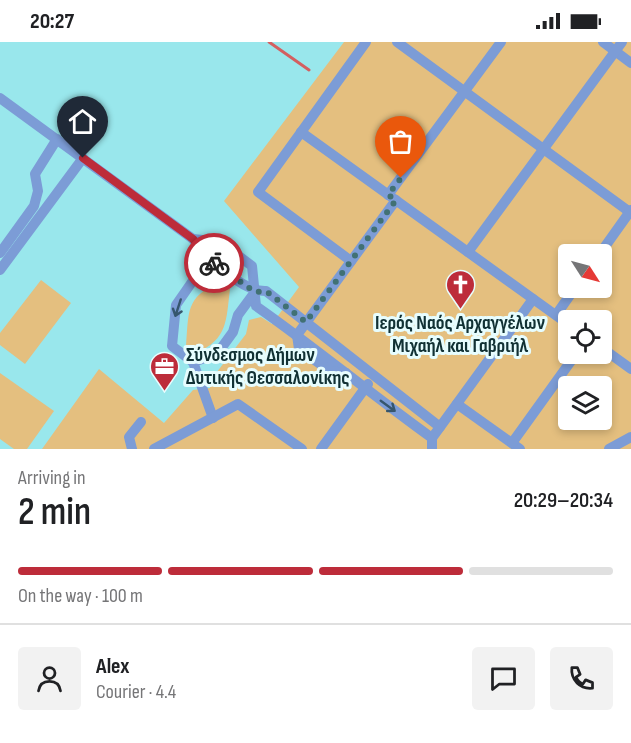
<!DOCTYPE html>
<meta charset="utf-8">
<style>
:root{--surface:#fff;--page:#f2f2f2;--text:#202124;--muted:#757577;--line:#e0e0e0;--accent:#bd2c3a}
body{margin:0;font-family:"Sofia Sans Condensed",sans-serif;background:var(--page);color:var(--text);height:100vh;display:flex;flex-direction:column;font-size:22px;white-space:nowrap}
*{box-sizing:border-box;margin:0}
p{font-size:20px;color:var(--muted)}
.icon{flex:none;width:33px;height:33px;fill:none;stroke:currentColor;stroke-width:2;stroke-linecap:round;stroke-linejoin:round}
.map{position:relative;height:407px;overflow:hidden}
.sheet{display:flex;flex-direction:column;background:var(--surface);flex:1}
.sheet>*{flex:none}
.needle{width:39px;rotate:126deg}
.buttons{position:absolute;left:558px;top:202px;display:grid;gap:12px}
.buttons a{display:grid;place-items:center;width:54px;height:54px;border-radius:6px;background:var(--surface);box-shadow:0 3px 9px #0003;font-size:30px}
.pin{position:absolute;display:grid;place-items:center;width:51px;height:51px;color:#fff;margin:-62px -26px;border-radius:50% 50% 50% 0;rotate:-45deg;box-shadow:0 0 6px #0007}
.pin .icon{rotate:45deg}
.courier{position:absolute;display:grid;place-items:center;width:60px;height:60px;margin:-30px;border:4px solid #bd2c3a;border-radius:50%;background:#fff;color:#222;box-shadow:0 2px 8px #0007}
.summary em{font-style:normal;font-weight:600}
.summary div{display:flex;flex-direction:column-reverse}
.summary{display:flex;align-items:center;justify-content:space-between;height:102px;padding:0 18px}
h1{font-size:39px;font-weight:600;line-height:45px}
.bar{display:grid;grid-template-columns:repeat(4,1fr);gap:9px 6px;align-content:center;height:72px;padding:0 18px}
.bar i{height:8px;border-radius:4px;background:var(--line)}
.bar .selected{background:var(--accent)}
.bar p{grid-column:span 4}
.line{display:flex;align-items:center;gap:15px;padding:0 18px;border-top:2px solid var(--line)}
.line div{flex:1}
.round{display:grid;place-items:center;flex:none;width:63px;height:63px;border-radius:6px;background:var(--page)}
.status{display:flex;justify-content:space-between;align-items:center;height:42px;padding:0 30px;background:var(--surface);direction:ltr}
.status svg{height:16px;fill:currentColor}
.map>svg:first-child{display:block}
</style>
<div class="status"><b>20:27</b><svg viewBox="0 0 49 12"><path d="M0 12V9h3v3zM5 12V6h3v6zM10 12V3h3v9zM15 12V0h3v12zM26 1h20v11H26zM47 4h2v5h-2z"/></svg></div>
<div class="map">
<svg width="631" height="407" viewBox="0 0 631 407">
<rect width="100%" height="100%" fill="#99e7ec"/>
<g fill="#e4bf7f" fill-rule="evenodd">
<path d="M344,0H631V407H42L99,327L164,381L193,348L210,346V339L246,292L249,278L261,275L272,282L299,245L224,159ZM568,213H602V246H568ZM568,279H602V312H568ZM568,345H602V378H568Z"/>
<path d="M41,238L71,261L25,322L0,303V291Z"/>
<path d="M219,240L230,247C226,279 228,297 196,311L186,304C189,270 185,256 219,240Z"/>
<path d="M0,331L54,369L27,407H14L0,397Z"/>
</g>
<g fill="none" stroke-linecap="round" stroke-linejoin="round">
<path stroke="#d35f60" stroke-width="3" d="M269,0L309,28"/>
<g stroke="#7c9cd6" stroke-width="10">
<path d="M397,0L631,171"/>
<path d="M603,0L631,21"/>
<path d="M0,56L193,197C208,216 242,250 266,249L440,385"/>
<path d="M301,90L568,282"/>
<path d="M388,153L501,0"/>
<path d="M193,197L220,200L252,224L256,264C316,306 372,353 432,396"/>
<path d="M468,210L622,0"/>
<path d="M0,211L34,164L38,149L35,132L57,97"/>
<path d="M599,213L631,168"/>
<path d="M208,217L176,263L172,304L193,320L217,312L233,290L238,273L255,250"/>
<path d="M351,219L258,150L366,0"/>
<path d="M0,228L83,116"/>
<path d="M556,273L575,246"/>
<path d="M602,306L631,327"/>
<path d="M193,320L213,376"/>
<path d="M346,331L330,329L299,307L297,293L396,158"/>
<path d="M457,362L520,407"/>
<path d="M512,401L576,312"/>
<path d="M132,407L129,395L141,380"/>
<path d="M154,407L238,362L302,407"/>
<path d="M321,407L368,342"/>
<path d="M432,407V396L533,257"/>
<path d="M609,407L631,395"/>
</g>
</g>
<defs><path id="oneway-shaft" d="M-6 0H5M1.5-3L5.5 0L1.5 3" fill="none" stroke-width="1.6" stroke-linecap="round" stroke-linejoin="round" transform="scale(1.5)"/></defs>
<g stroke="#36566d">
<use href="#oneway-shaft" transform="translate(178 266) rotate(108)"/>
<use href="#oneway-shaft" transform="translate(388 364) rotate(36)"/>
</g>
<g fill="none" stroke-linecap="round" stroke-linejoin="round">
<path stroke="#417174" stroke-width="6" stroke-dasharray="0 10.8" d="M214,221L255,250L266,249L306,280L396,158L388,153L401,136"/>
<path stroke="#bd2c3a" stroke-width="8" d="M83,116L193,197L214,221"/>
</g>
<defs>
<symbol id="church-pin" viewBox="-11 -11 22 30"><path d="M0 17L-7.5 6A9.5 9.5 0 1 1 7.5 6Z" fill="#bd2c3a" stroke="#e7fdfe"/><path d="M-1.2-6h2.4v3.5h3.3v2.4h-3.3V6h-2.4V-.1h-3.3v-2.4h3.3Z" fill="#fff"/></symbol>
<symbol id="office-pin" viewBox="-11 -11 22 30"><path d="M0 17L-7.5 6A9.5 9.5 0 1 1 7.5 6Z" fill="#bd2c3a" stroke="#e7fdfe"/><path d="M-6-3h4V-5.5h4V-3h4V5H-6ZM-1-4.5V-3h2v-1.5ZM-6 0V1H6V0Z" fill="#fff"/></symbol>
</defs>
<g fill-rule="evenodd">
<use href="#church-pin" x="444" y="226" width="33" height="45"/>
<use href="#office-pin" x="148" y="308" width="33" height="45"/>
</g>
<g text-anchor="middle" stroke-width="6" stroke-linejoin="round" paint-order="stroke">
<g font-size="20" font-weight="bold" fill="#113134" stroke="#e7fdfe">
<text x="460" y="287">Ιερός Ναός Αρχαγγέλων<tspan x="460" dy="23">Μιχαήλ και Γαβριήλ</tspan></text>
<text x="186" y="319" text-anchor="start">Σύνδεσμος Δήμων<tspan x="186" dy="23">Δυτικής Θεσσαλονίκης</tspan></text>
</g>
</g>
</svg>
<div class="buttons">
<a><svg class="needle" viewBox="-14 -14 28 28"><path d="M0-13l5 13h-10z" fill="#e53935"/><path d="M0 13l5-13h-10z" fill="#757577"/></svg></a>
<a><svg class="icon" aria-label="locate" viewBox="0 0 24 24"><circle cx="12" cy="12" r="6"/><path d="M12 2v4M12 18v4M2 12h4M18 12h4"/></svg></a>
<a><svg class="icon" aria-label="layers" viewBox="0 0 24 24"><path d="M12 4l9 5-9 5-9-5zM3 14l9 5 9-5"/></svg></a>
</div>
<div class="pin" style="left:401px;top:136px;background:#ea580c"><svg class="icon" aria-label="bag" viewBox="0 0 24 24"><path d="M5 8h14l-1 12H6zM9 8a3 3 0 0 1 6 0"/></svg></div>
<div class="pin" style="left:83px;top:116px;background:#1f2937"><svg class="icon" aria-label="home" viewBox="0 0 24 24"><path d="M3 11l9-7 9 7M6 9v11h12V9"/></svg></div>
<div class="courier" style="left:214px;top:221px"><svg class="icon" aria-label="bike" viewBox="0 0 24 24"><circle cx="6" cy="16" r="4"/><circle cx="18" cy="16" r="4"/><path d="M6 16l4-8h5l3 8M10 8l3 8H6M13 5h3"/></svg></div>
</div>
<section class="sheet">
<div class="summary"><div><h1>2 min</h1><p>Arriving in</p></div><em>20:29–20:34</em></div>
<div class="bar"><i class="selected"></i><i class="selected"></i><i class="selected"></i><i></i><p>On the way · 100 m</p></div>
<div class="line" style="height:108px"><a class="round"><svg class="icon" aria-label="person" viewBox="0 0 24 24"><circle cx="12" cy="8" r="4"/><path d="M4 21q1-7 8-7t8 7"/></svg></a><div><b>Alex</b><p>Courier · 4.4</p></div><a class="round"><svg class="icon" aria-label="chat" viewBox="0 0 24 24"><path d="M4 5h16v11H9l-5 4z"/></svg></a><a class="round"><svg class="icon" aria-label="phone" viewBox="0 0 24 24"><path d="M5 4h4l2 5-3 2q2 4 5 5l2-3 5 2v4C11 20 4 13 5 4z"/></svg></a></div>
</section>
